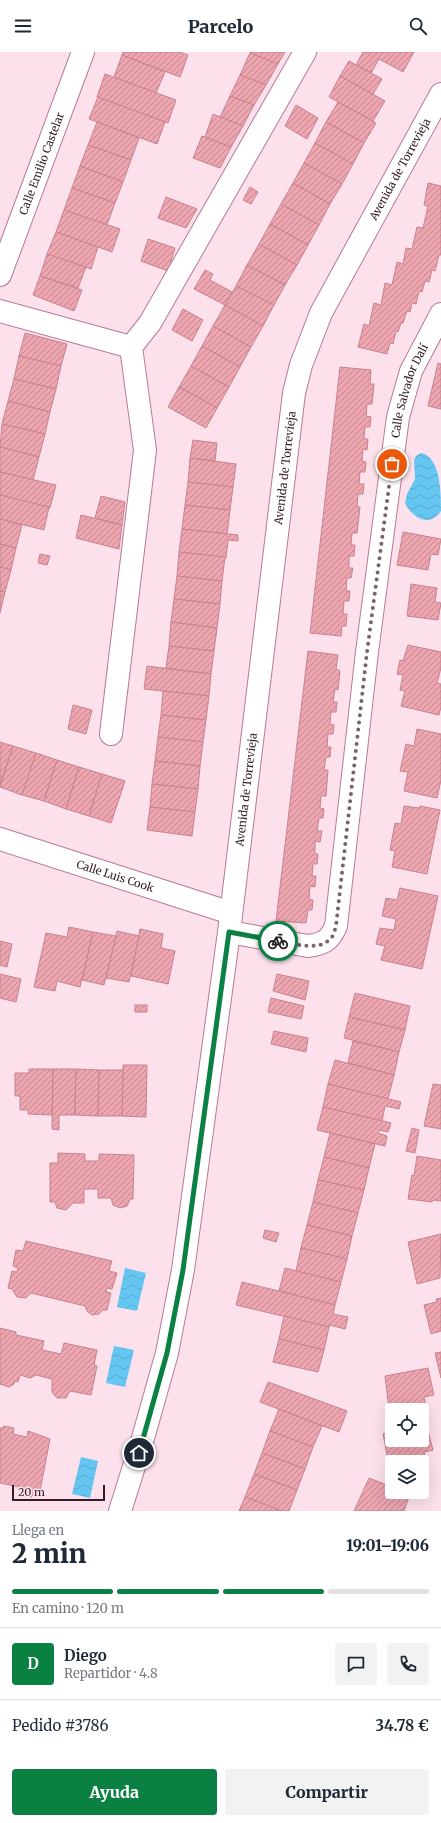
<!DOCTYPE html>
<html lang="es">
<meta charset="utf-8">
<style>
:root{--surface:#fff;--page:#f2f2f3;--text:#1f2937;--muted:#747a83;--line:#e0e1e3;--accent:#0b8043}
body{margin:0;font-family:Merriweather,serif;background:var(--page);color:var(--text);height:100vh;display:flex;flex-direction:column;font-size:15px;white-space:nowrap}
*{box-sizing:border-box;margin:0}
p{font-size:13px;color:var(--muted)}
.icon{flex:none;width:22px;height:22px;fill:none;stroke:currentColor;stroke-width:2;stroke-linecap:round;stroke-linejoin:round}
.map{position:relative;height:1459px;overflow:hidden}
.sheet{display:flex;flex-direction:column;background:var(--surface);flex:1}
.sheet>*{flex:none}
.buttons{position:absolute;left:385px;top:1351px;display:grid;gap:8px}
.buttons a{display:grid;place-items:center;width:44px;height:44px;border-radius:4px;background:var(--surface);box-shadow:0 4px 16px #0002;font-size:20px}
.scale{position:absolute;left:12px;bottom:10px;width:93px;box-sizing:border-box;padding-left:4px;border:2px solid #351d29;border-top:0;font-size:11px;line-height:14px;white-space:nowrap;color:#351d29;-webkit-text-stroke:3px #fce0ec;paint-order:stroke}
.pin{position:absolute;display:grid;place-items:center;width:34px;height:34px;color:#fff;margin:-17px;border:2px solid #fff;border-radius:50%;box-shadow:0 1px 4px #0007}
.courier{position:absolute;display:grid;place-items:center;width:40px;height:40px;margin:-20px;border:3px solid #0b8043;border-radius:50%;background:#fff;color:#222;box-shadow:0 1px 5px #0007}
.summary em{font-style:normal;font-weight:800}
.summary div{display:flex;flex-direction:column-reverse}
.summary{display:flex;align-items:center;justify-content:space-between;height:68px;padding:0 12px}
h1{font-size:26px;font-weight:800;line-height:30px}
.bar{display:grid;grid-template-columns:repeat(4,1fr);gap:6px 4px;align-content:center;height:48px;padding:0 12px}
.bar i{height:5px;border-radius:3px;background:var(--line)}
.bar .active{background:var(--accent)}
.bar p{grid-column:span 4}
.line{display:flex;align-items:center;gap:10px;padding:0 12px;border-top:1px solid var(--line)}
.line div{flex:1}
.round{display:grid;place-items:center;flex:none;width:42px;height:42px;border-radius:4px;background:var(--page)}
.button{display:flex;gap:8px;margin-top:auto;padding:8px 12px}
.button a{flex:1;height:46px;border-radius:4px;background:var(--accent);color:#fff;font-size:16px;font-weight:800;line-height:46px;text-align:center}
.button a+a{background:var(--page);color:var(--text)}
header{display:flex;justify-content:space-between;align-items:center;height:52px;padding:0 12px;background:var(--surface);font-size:18px;font-weight:800}
.map>svg:first-child{display:block}
</style>
<header><svg class="icon" aria-label="menu" viewBox="0 0 24 24"><path d="M4 6h16M4 12h16M4 18h16"/></svg>Parcelo<svg class="icon" aria-label="search" viewBox="0 0 24 24"><circle cx="10" cy="10" r="6"/><path d="M15 15l6 6"/></svg></header>
<div class="map">
<svg width="441" height="1459" viewBox="0 0 441 1459">
<defs>
<pattern id="water-waves" width="16" height="10" patternUnits="userSpaceOnUse"><rect width="16" height="10" fill="#65c7f1"/><path d="M0 5q4-4 8 0t8 0" fill="none" stroke="#58aacf"/></pattern>
<pattern id="building-hatch" width="6" height="6" patternUnits="userSpaceOnUse"><rect width="6" height="6" fill="#eda5b0"/><path d="M-1 1l2-2M0 6l6-6M5 7l2-2" fill="none" stroke="#c1868f"/></pattern>
</defs>
<rect width="100%" height="100%" fill="#fce0ec"/>
<g fill="url(#water-waves)">
<path d="M421,401C441,405 441,442 441,459C430,476 412,466 405,451L407,442L415,427L414,408L416,404Z"/>
<path d="M125,1216L146,1221L137,1259L117,1255Z"/>
<path d="M114,1294L134,1298L125,1335L106,1331Z"/>
<path d="M81,1405L98,1409L90,1446L72,1442Z"/>
</g>
<g fill="url(#building-hatch)" stroke="#c8838e">
<path d="M123,0H179L188,3L180,25L122,3Z"/>
<path d="M251,0H285L278,12L250,1Z"/>
<path d="M363,0H414L403,20L379,7L371,21L356,13Z"/>
<path d="M250,1L278,12L266,33L240,23Z"/>
<path d="M122,3L165,20L156,41L114,25Z"/>
<path d="M349,9L382,27L373,42L340,24Z"/>
<path d="M105,22L176,48L168,71L97,45Z"/>
<path d="M240,23L266,33L254,53L230,44Z"/>
<path d="M340,24L385,49L373,69L329,45Z"/>
<path d="M230,44L254,53L243,74L220,65Z"/>
<path d="M98,45L165,70L157,92L89,67Z"/>
<path d="M338,50L376,71L364,91L326,70Z"/>
<path d="M296,53L318,66L307,87L285,74Z"/>
<path d="M213,62L243,74L231,95L205,85Z"/>
<path d="M97,70L139,86L131,108L88,93Z"/>
<path d="M326,70L364,91L353,112L315,91Z"/>
<path d="M202,84L231,95L220,116L193,106Z"/>
<path d="M315,91L353,112L342,132L304,111Z"/>
<path d="M88,93L131,108L123,130L80,114Z"/>
<path d="M304,111L342,132L330,152L293,131Z"/>
<path d="M80,114L123,130L115,151L72,136Z"/>
<path d="M293,131L330,152L319,173L281,152Z"/>
<path d="M428,131L441,134V203H439L435,219L432,218L429,230L425,229L422,240L419,239L416,252L412,251L410,260L407,259L403,271H401L398,280L396,279L393,292L390,291L387,302L358,295L364,272L369,274L374,251L381,253L385,231L392,233L397,210L403,212L406,196L412,197L417,175L423,176L428,154L424,153Z"/>
<path d="M250,135L258,140L251,152L243,148Z"/>
<path d="M72,136L115,151L107,173L64,158Z"/>
<path d="M166,145L197,157L186,176L158,166Z"/>
<path d="M281,152L319,173L308,193L270,172Z"/>
<path d="M64,158L120,177L112,200L56,180Z"/>
<path d="M270,172L308,193L297,213L259,192Z"/>
<path d="M56,180L98,195L91,217L47,202Z"/>
<path d="M148,187L175,196L168,219L141,209Z"/>
<path d="M259,192L297,213L285,233L247,213Z"/>
<path d="M47,202L86,215L78,236L40,224Z"/>
<path d="M247,213L285,233L274,253L236,234Z"/>
<path d="M205,218L213,222L210,228L232,240L225,253L194,237Z"/>
<path d="M40,224L82,238L74,259L33,243Z"/>
<path d="M236,234L274,253L263,274L225,253Z"/>
<path d="M225,253L263,274L251,295L213,274Z"/>
<path d="M183,257L203,268L192,289L172,278Z"/>
<path d="M213,274L251,295L240,315L202,294Z"/>
<path d="M25,281L67,292L61,314L19,304Z"/>
<path d="M202,294L240,315L229,335L191,314Z"/>
<path d="M19,304L61,314L56,337L14,327Z"/>
<path d="M438,311L441,312V357L428,354Z"/>
<path d="M191,314L229,335L217,356L179,335Z"/>
<path d="M340,315L371,318L370,332H374L372,352H367L366,364L371,365L370,375H365L364,387H368L367,398L363,397L362,409L366,410L365,420H360L359,432H364L363,442H358L357,455H360L357,481H352L351,493H355L354,504H349V516H353L351,526H347L346,539H350L349,549H344L343,562H347L346,574H342L341,584L310,581Z"/>
<path d="M14,327L56,337L50,360L8,349Z"/>
<path d="M179,335L217,356L206,376L168,355Z"/>
<path d="M8,349L50,360L45,382L2,372Z"/>
<path d="M2,372L45,382L39,405L0,395Z"/>
<path d="M193,388L217,391L215,409L190,406Z"/>
<path d="M0,395L39,405L33,428L0,420Z"/>
<path d="M190,406L236,412L233,435L188,430Z"/>
<path d="M0,420L56,433L50,456L0,443Z"/>
<path d="M188,430L233,435L230,458L185,453Z"/>
<path d="M0,443L49,455L44,478L0,467Z"/>
<path d="M101,444L125,450L122,473L95,466Z"/>
<path d="M185,453L230,458L227,482L182,477Z"/>
<path d="M81,463L122,473L119,497L76,486Z"/>
<path d="M0,467L22,473L16,496L0,492Z"/>
<path d="M182,477L238,483V489L228,488L226,506L179,500Z"/>
<path d="M403,480L441,487L438,503L431,502L428,518L397,513Z"/>
<path d="M0,492L16,496L11,518L0,515Z"/>
<path d="M179,500L225,505L222,529L177,524Z"/>
<path d="M40,502L50,504L47,513L38,511Z"/>
<path d="M0,515L11,518L5,540L0,539Z"/>
<path d="M177,524L222,529L220,552L174,547Z"/>
<path d="M411,532L437,536L435,550L441,551L438,568L407,564Z"/>
<path d="M0,539L5,540L0,561Z"/>
<path d="M174,547L220,552L217,576L171,570Z"/>
<path d="M171,570L217,576L214,599L169,594Z"/>
<path d="M408,593L441,600V616L437,631L441,632V655L439,663L401,654L405,639L400,638L403,623L397,622L400,608L403,609Z"/>
<path d="M169,594L214,599L211,622L166,616Z"/>
<path d="M308,599L338,603L336,617L340,619L338,638L335,637L333,650H337L336,660H331L330,672L334,673L333,682H328L327,695H331L330,705H326L324,718H328L326,744H321L320,756L324,757L323,766H319L317,779H322L320,790L315,789V802H318L317,812H313L312,824H316L315,835L310,834L309,847L313,848L312,858H308L306,871L276,869Z"/>
<path d="M147,614L211,622L209,644L144,637Z"/>
<path d="M163,639L209,644L206,668L161,663Z"/>
<path d="M73,653L92,658L86,682L68,677Z"/>
<path d="M161,663L206,668L203,690L158,685Z"/>
<path d="M417,677L441,682V728L437,746L404,739L408,720L400,719L406,692L414,694Z"/>
<path d="M158,685L203,690L200,714L155,709Z"/>
<path d="M0,690L13,694L0,733Z"/>
<path d="M13,694L36,701L22,743L0,735Z"/>
<path d="M36,701L57,708L44,749L22,743Z"/>
<path d="M57,708L79,715L66,757L44,749Z"/>
<path d="M155,709L200,714L198,737L152,732Z"/>
<path d="M79,715L102,722L89,764L66,757Z"/>
<path d="M102,722L125,729L111,771L89,764Z"/>
<path d="M152,732L198,737L195,760L150,755Z"/>
<path d="M404,754L419,756L420,754L440,758L427,822L392,815L395,799L390,798L395,771L401,772Z"/>
<path d="M150,755L195,760L192,784L147,778Z"/>
<path d="M400,836L438,844L422,917L381,908L385,894L376,892L380,876L394,878L396,867L382,864L386,846L397,848Z"/>
<path d="M69,875L93,880L80,935L57,929L55,939L34,935L46,881L67,885Z"/>
<path d="M140,877L163,882L161,896L175,899L168,932L131,924Z"/>
<path d="M117,879L139,884L129,930L106,926Z"/>
<path d="M93,880L116,884L104,933L82,928Z"/>
<path d="M0,889L12,892L7,915L0,913Z"/>
<path d="M0,922L21,927L16,950L0,946Z"/>
<path d="M277,922L309,929L305,948L273,939Z"/>
<path d="M355,941L410,954L405,978L349,965Z"/>
<path d="M271,946L304,954L301,967L268,960Z"/>
<rect x="135" y="953" width="12" height="7"/>
<path d="M349,965L405,978L399,1000L344,986Z"/>
<path d="M274,979L308,986L306,1000L271,992Z"/>
<path d="M353,989L399,1000L394,1023L348,1011Z"/>
<path d="M335,1008L394,1023L388,1047L328,1032Z"/>
<path d="M123,1013H147L146,1065L122,1064Z"/>
<path d="M29,1017H53L52,1063L28,1062V1058H20V1044H15V1021H29Z"/>
<path d="M53,1017H76L75,1063H59V1078L52,1077Z"/>
<path d="M76,1017L99,1018L98,1064L75,1063Z"/>
<path d="M99,1018H123L122,1064H98Z"/>
<path d="M328,1032L401,1050L399,1057L385,1054L382,1069L323,1055Z"/>
<path d="M433,1032L441,1033V1077L424,1074Z"/>
<path d="M323,1055L391,1071L388,1080L379,1078L378,1081L387,1084L385,1094L317,1078Z"/>
<path d="M412,1076L419,1078L415,1101L406,1099Z"/>
<path d="M330,1081L375,1092L369,1116L324,1105Z"/>
<path d="M58,1101L85,1102V1109H99V1102L134,1103L133,1147H130L127,1154L120,1156L113,1153L111,1146H98V1137H84V1151H73L66,1158L57,1156L55,1150H50V1111H58Z"/>
<path d="M417,1104L441,1108V1149L434,1148L432,1150L408,1147L412,1123L414,1124Z"/>
<path d="M324,1105L369,1116L364,1138L318,1128Z"/>
<path d="M318,1128L364,1138L358,1161L313,1150Z"/>
<path d="M313,1150L358,1161L352,1184L307,1173Z"/>
<path d="M307,1173L352,1184L347,1207L301,1196Z"/>
<path d="M265,1178L279,1181L276,1190L263,1186Z"/>
<path d="M441,1182L440,1226L417,1232L408,1190Z"/>
<path d="M26,1189L112,1209L109,1219L117,1221L112,1237L107,1236L106,1240L111,1241L107,1258H103L99,1262L92,1263L87,1259L85,1254L31,1241L26,1246L17,1245L12,1237L8,1236L12,1219L17,1220L18,1216L13,1214L16,1198L23,1199Z"/>
<path d="M301,1196L347,1207L341,1230L296,1219Z"/>
<path d="M285,1216L341,1230L335,1253L279,1239Z"/>
<path d="M242,1230L335,1253L333,1262L348,1265L345,1277L330,1273L329,1275L236,1253Z"/>
<path d="M441,1246V1279L431,1282L424,1253L437,1250L436,1247Z"/>
<path d="M284,1264L329,1275L324,1298L279,1287Z"/>
<path d="M0,1276L16,1280V1283L44,1289L42,1298L61,1302L64,1291L97,1298L94,1313L97,1314L91,1343L70,1339L66,1346H57L52,1340V1327L36,1323L30,1326L20,1323L18,1330L15,1329L14,1332L9,1335L0,1332Z"/>
<path d="M279,1287L324,1298L318,1320L273,1310Z"/>
<path d="M441,1300V1326L435,1301Z"/>
<path d="M428,1316L434,1343L424,1345L427,1358H392V1365H390L385,1324Z"/>
<path d="M268,1330L347,1359L339,1380L260,1350Z"/>
<path d="M279,1357L322,1374L313,1395L270,1379Z"/>
<path d="M426,1371L433,1398L424,1400L427,1412L422,1413V1410H392L391,1423L383,1382L392,1379V1388H422V1372Z"/>
<path d="M4,1374L14,1376L13,1382L27,1385L28,1379L50,1387L40,1439H38L31,1445L22,1442L19,1435L0,1431V1376H3Z"/>
<path d="M270,1379L313,1395L305,1417L262,1401Z"/>
<path d="M262,1401L305,1417L297,1438L254,1422Z"/>
<path d="M254,1422L297,1438L289,1459H282L245,1445Z"/>
<path d="M369,1426L392,1435V1440L410,1442L404,1459H354Z"/>
<path d="M245,1445L282,1459H239Z"/>
</g>
<g fill="none" stroke-linecap="round" stroke-linejoin="round">
<defs>
<g id="street">
<path id="s1" d="M0,223L83,0"/>
<path d="M0,259L131,295"/>
<path d="M111,682L145,398L131,295L150,271L305,0"/>
<path id="s2" d="M0,787L231,861"/>
<path id="s3" d="M229,880L308,894C324,892 330,888 336,874L367,600L398,365L411,319L441,262"/>
<path id="s4" d="M120,1459L143,1386L167,1301L183,1218L229,880L294,341L301,313L321,261L441,42"/>
</g>
</defs>
<use href="#street" stroke="#b77998" stroke-width="24"/>
<use href="#street" stroke="#fff" stroke-width="22"/>
</g>
<g fill="none" stroke-linecap="round" stroke-linejoin="round">
<path stroke="#7b616d" stroke-width="4" stroke-dasharray="0 7.2" d="M278,889C293,891 320,901 332,885C334,882 335,877 336,874L367,600L392,412"/>
<path stroke="#0b8043" stroke-width="5" d="M139,1401L167,1301L183,1218L229,880L278,889"/>
</g>
<g text-anchor="middle" stroke-width="3.5" stroke-linejoin="round" paint-order="stroke">
<g font-size="11" fill="#351d29" stroke="#fce0ec">
<text dy="4" stroke="none"><textPath href="#s1" startOffset="119">Calle Emilio Castelar</textPath></text>
<text dy="4" stroke="none"><textPath href="#s4" startOffset="1382">Avenida de Torrevieja</textPath></text>
<text dy="4" stroke="none"><textPath href="#s3" startOffset="658">Calle Salvador Dalí</textPath></text>
<text dy="4" stroke="none"><textPath href="#s4" startOffset="1058">Avenida de Torrevieja</textPath></text>
<text dy="4" stroke="none"><textPath href="#s4" startOffset="734">Avenida de Torrevieja</textPath></text>
<text dy="4" stroke="none"><textPath href="#s2" startOffset="121">Calle Luis Cook</textPath></text>
</g>
</g>
</svg>
<div class="buttons">
<a><svg class="icon" aria-label="locate" viewBox="0 0 24 24"><circle cx="12" cy="12" r="6"/><path d="M12 2v4M12 18v4M2 12h4M18 12h4"/></svg></a>
<a><svg class="icon" aria-label="layers" viewBox="0 0 24 24"><path d="M12 4l9 5-9 5-9-5zM3 14l9 5 9-5"/></svg></a>
</div>
<div class="scale">20 m</div>
<div class="pin" style="left:392px;top:412px;background:#ea580c"><svg class="icon" aria-label="bag" viewBox="0 0 24 24"><path d="M5 8h14l-1 12H6zM9 8a3 3 0 0 1 6 0"/></svg></div>
<div class="pin" style="left:139px;top:1401px;background:#1f2937"><svg class="icon" aria-label="home" viewBox="0 0 24 24"><path d="M3 11l9-7 9 7M6 9v11h12V9"/></svg></div>
<div class="courier" style="left:278px;top:889px"><svg class="icon" aria-label="bike" viewBox="0 0 24 24"><circle cx="6" cy="16" r="4"/><circle cx="18" cy="16" r="4"/><path d="M6 16l4-8h5l3 8M10 8l3 8H6M13 5h3"/></svg></div>
</div>
<section class="sheet">
<div class="summary"><div><h1>2 min</h1><p>Llega en</p></div><em>19:01–19:06</em></div>
<div class="bar"><i class="active"></i><i class="active"></i><i class="active"></i><i></i><p>En camino · 120 m</p></div>
<div class="line" style="height:72px"><b class="round" style="background:var(--accent);color:#fff">D</b><div><b>Diego</b><p>Repartidor · 4.8</p></div><a class="round"><svg class="icon" aria-label="chat" viewBox="0 0 24 24"><path d="M4 5h16v11H9l-5 4z"/></svg></a><a class="round"><svg class="icon" aria-label="phone" viewBox="0 0 24 24"><path d="M5 4h4l2 5-3 2q2 4 5 5l2-3 5 2v4C11 20 4 13 5 4z"/></svg></a></div>
<div class="line" style="height:52px"><div>Pedido #3786</div><b>34.78 €</b></div>
<div class="button"><a>Ayuda</a><a>Compartir</a></div>
</section>
